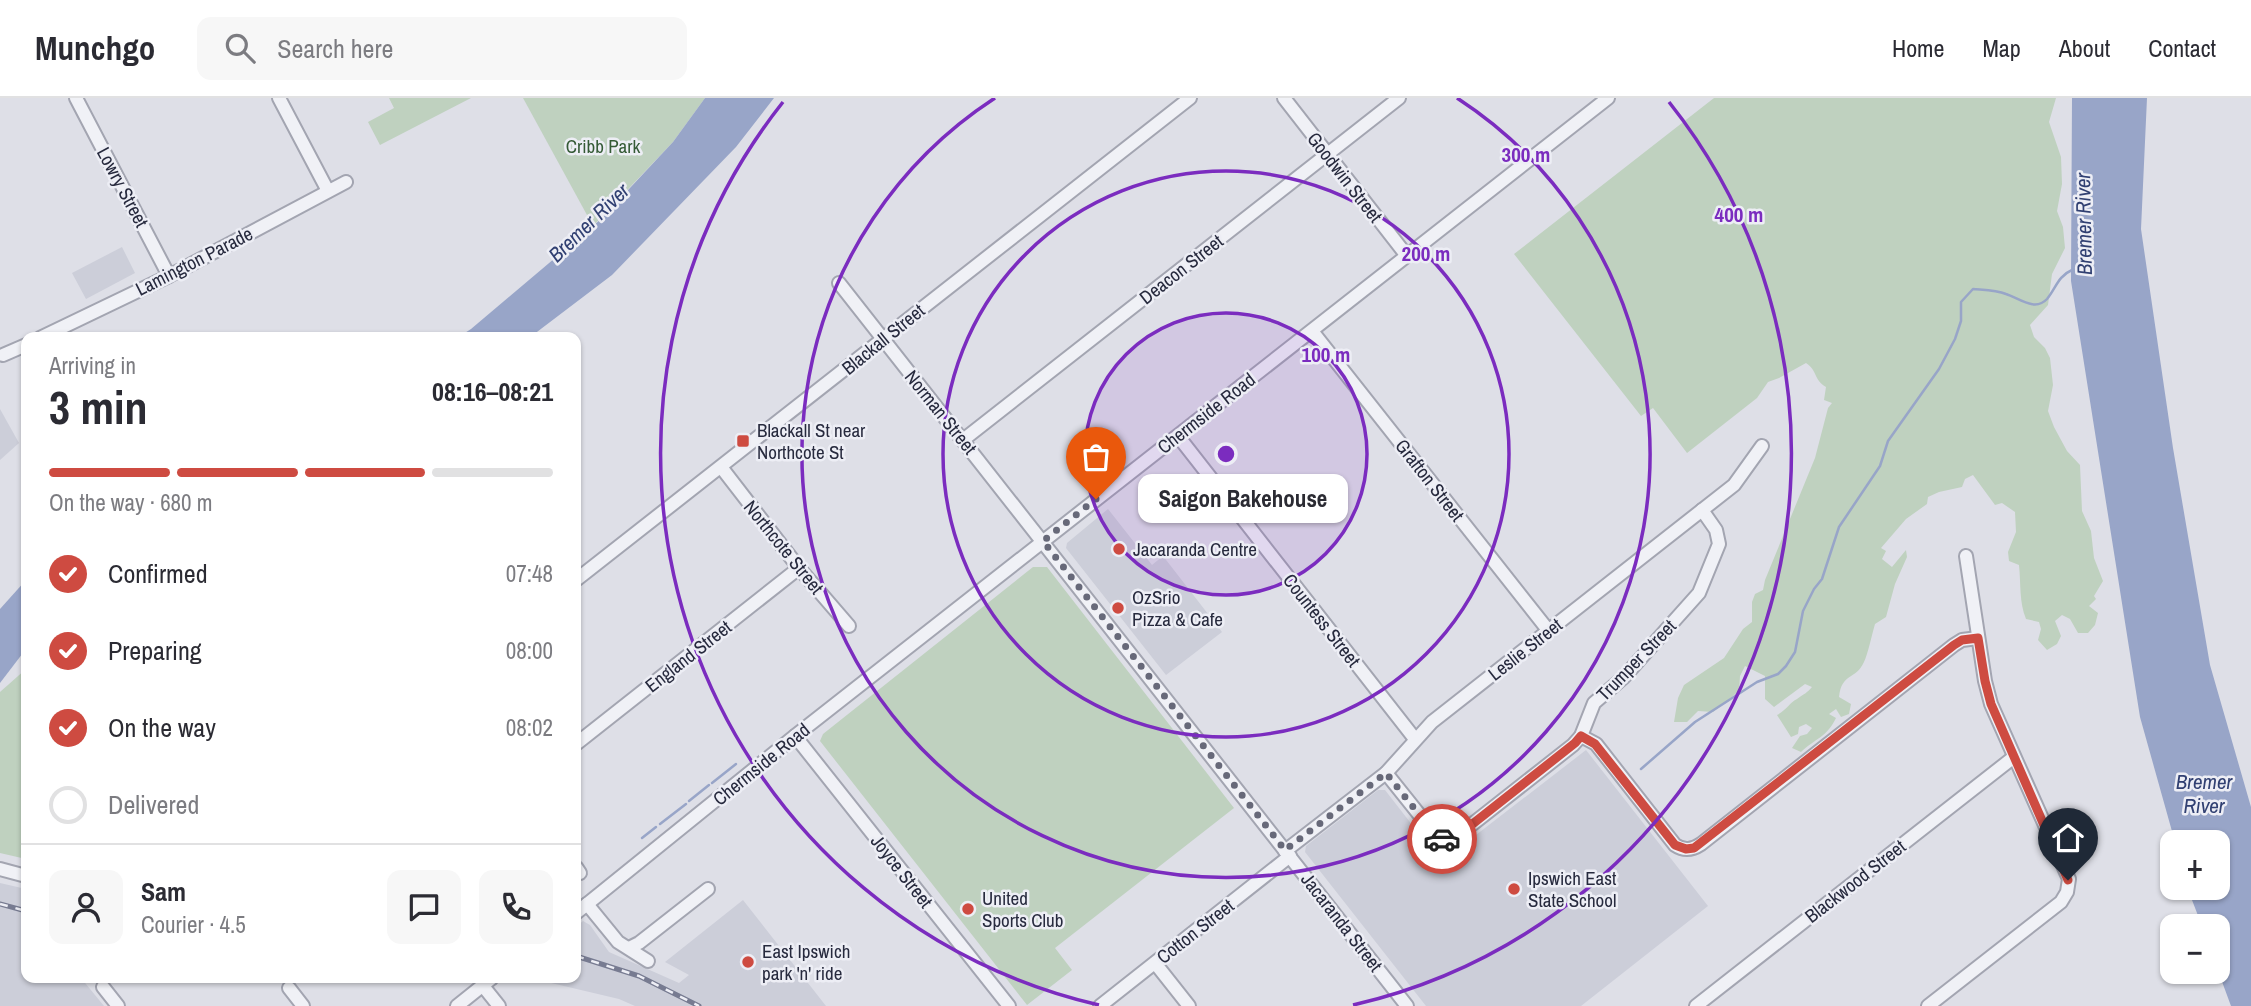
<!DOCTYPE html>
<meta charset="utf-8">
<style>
:root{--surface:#fff;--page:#f7f7f7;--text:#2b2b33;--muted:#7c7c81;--line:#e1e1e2;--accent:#ce4b41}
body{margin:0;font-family:"Archivo Narrow",sans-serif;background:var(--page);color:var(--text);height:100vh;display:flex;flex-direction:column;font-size:26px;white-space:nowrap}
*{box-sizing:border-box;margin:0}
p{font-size:23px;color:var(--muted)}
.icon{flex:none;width:38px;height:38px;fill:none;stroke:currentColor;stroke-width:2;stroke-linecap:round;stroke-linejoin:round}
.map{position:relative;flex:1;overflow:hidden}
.details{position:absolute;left:21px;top:234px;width:560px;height:651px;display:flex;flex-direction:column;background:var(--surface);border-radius:14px;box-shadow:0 2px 5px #0004}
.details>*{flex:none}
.tools{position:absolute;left:2160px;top:732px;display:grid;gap:14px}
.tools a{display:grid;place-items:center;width:70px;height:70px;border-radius:14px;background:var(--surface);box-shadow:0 2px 5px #0004;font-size:35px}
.pin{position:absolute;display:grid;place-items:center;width:60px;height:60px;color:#fff;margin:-72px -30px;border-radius:50% 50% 50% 0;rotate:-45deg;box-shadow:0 0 7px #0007}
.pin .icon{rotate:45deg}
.courier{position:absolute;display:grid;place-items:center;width:70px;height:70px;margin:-35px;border:5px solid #ce4b41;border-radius:50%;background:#fff;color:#222;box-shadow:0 2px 9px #0007}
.bubble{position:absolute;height:49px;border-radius:14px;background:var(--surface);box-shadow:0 2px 5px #0004;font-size:23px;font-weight:700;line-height:49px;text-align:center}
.head em{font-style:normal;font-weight:700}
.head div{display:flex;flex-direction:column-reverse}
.head{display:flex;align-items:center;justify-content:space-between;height:119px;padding:0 28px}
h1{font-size:46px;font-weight:700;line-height:52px}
.bar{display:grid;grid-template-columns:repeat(4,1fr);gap:10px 7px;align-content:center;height:84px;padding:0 28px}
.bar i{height:9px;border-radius:5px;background:var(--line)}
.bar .active{background:var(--accent)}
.bar p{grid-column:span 4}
.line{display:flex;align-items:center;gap:18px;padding:0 28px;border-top:2px solid var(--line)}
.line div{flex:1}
.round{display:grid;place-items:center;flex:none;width:74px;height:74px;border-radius:14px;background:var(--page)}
ol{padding:0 28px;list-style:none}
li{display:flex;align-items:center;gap:21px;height:77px}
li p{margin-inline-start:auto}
li .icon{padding:7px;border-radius:50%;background:var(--accent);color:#fff;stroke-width:4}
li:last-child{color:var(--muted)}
li i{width:38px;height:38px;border:4px solid var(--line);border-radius:50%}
header{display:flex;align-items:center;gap:42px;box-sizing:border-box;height:98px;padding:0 35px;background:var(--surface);border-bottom:2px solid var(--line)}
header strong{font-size:33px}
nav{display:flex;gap:38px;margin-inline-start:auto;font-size:24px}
.search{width:490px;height:63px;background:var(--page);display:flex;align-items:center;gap:18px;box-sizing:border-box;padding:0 24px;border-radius:14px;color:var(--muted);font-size:26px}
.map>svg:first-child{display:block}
</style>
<header>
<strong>Munchgo</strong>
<div class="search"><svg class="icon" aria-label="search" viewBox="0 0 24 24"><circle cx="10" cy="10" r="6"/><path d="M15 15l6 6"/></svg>Search here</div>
<nav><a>Home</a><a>Map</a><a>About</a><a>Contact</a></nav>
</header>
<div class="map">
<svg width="2251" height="908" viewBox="0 0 2251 908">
<rect width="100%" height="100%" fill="#dedfe7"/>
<g fill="#ccced9">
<path d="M122,149L135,175L86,201L72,175Z"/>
<path d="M0,311L19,345L0,362Z"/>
<path d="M1108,411L1152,467L1163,458L1222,534L1166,577L1066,450L1067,445Z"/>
<path d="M1586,652L1708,808L1581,908H1426L1305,754L1306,748L1378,692H1385L1441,764Z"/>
<path d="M0,785L26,791V880H81L104,908H0Z"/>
<path d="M743,802L826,908H635L619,901L530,880H576V829L583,823L590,827L609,854L679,885L689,877L665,864Z"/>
</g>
<g fill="#bfd1bf">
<path d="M389,0H471L380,47L368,24L394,10Z"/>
<path d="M523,0H705L673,44L593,128Z"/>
<path d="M1714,0H2056L2049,24L2061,59L2062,86L2057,113L2063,129L2065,150L2052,176L2048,207L2030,227L2034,239L2045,250L2050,260L2053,287L2048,313L2054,329L2067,353L2080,367L2082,413L2091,433L2094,460L2103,483L2094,498L2096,501L2089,508L2098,515L2095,527L2088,535H2078L2070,521L2062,517L2055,523L2061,538L2057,546L2047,552L2038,542L2041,531L2039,524L2026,521C2019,504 2021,486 2019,467L2009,463L2008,454L2016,434L2015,414L2002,405L1995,407L1973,377L1965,381L1962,389L1939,394L1928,399L1927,406L1906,421L1881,450L1886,453L1882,461L1892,469L1906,452L1907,459L1895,486L1886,519L1875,526C1872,536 1868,556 1864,564C1855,583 1842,574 1839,599L1851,606L1849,616L1841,619L1836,611L1829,616L1836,620C1827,639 1816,640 1801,654L1792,650L1800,638L1807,636L1812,630L1806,626L1799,629L1798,636L1791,639L1777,617C1788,611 1789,605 1797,601C1804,596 1807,595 1812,589L1805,586L1774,609L1765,601V578L1745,568L1740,578L1739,593L1713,614L1698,613L1687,624H1674L1678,600L1684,587L1724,560L1743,531L1752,524V504L1755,496L1763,492L1765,482L1815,360L1828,310L1832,305L1824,302L1826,289C1813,281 1818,273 1806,265L1779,280L1768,284L1757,300L1687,355L1653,310L1641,318L1514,156Z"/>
<path d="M1033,469H1047L1234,710L1055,850L1072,872L1027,907L820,643L823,636Z"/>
<path d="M26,571V761L0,755V594Z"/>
</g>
<g fill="#98a5c8">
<path d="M705,0H774L736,49L612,177L529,240H457L471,231L600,122L673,44Z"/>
<path d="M2072,0H2147L2141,131L2173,350L2210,567L2251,709V908H2231L2217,870V828H2202L2187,789H2217V744H2175L2140,619L2071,183Z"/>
<path d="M26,482V551L0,585V511Z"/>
</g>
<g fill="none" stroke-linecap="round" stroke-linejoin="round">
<g stroke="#98a5c8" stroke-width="2.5">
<path d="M1641,671L1695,624L1757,584L1778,576L1786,568L1795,554L1803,513L1814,491L1822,481L1839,429L1880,368L1888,343L1939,271L1955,241L1961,223V204L1973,191C1984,192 1996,192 2006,196C2019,200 2035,214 2047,201C2056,190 2058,178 2072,172"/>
<path d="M712,685L736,666"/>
<path d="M689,703L709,687"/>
<path d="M660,726L686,706"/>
<path d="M642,740L656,729"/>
</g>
<defs>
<g id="minor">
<path d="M76,0L169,178"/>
<path d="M279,0L328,93"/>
<path d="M1284,0L1407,158"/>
<path d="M839,185L1407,908"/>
<path d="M1312,233L1548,532"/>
<path d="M40,240L169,178L346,84"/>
<path d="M3,257L26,247"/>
<path d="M1178,338L1415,641"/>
<path d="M963,342L1399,0"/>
<path d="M721,369L799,470L849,528"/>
<path d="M576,482L1190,0"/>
<path d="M795,638L1009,908"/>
<path d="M1581,638L1596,646L1675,747C1684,753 1692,752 1701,746L1954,547L1962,542L1978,540"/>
<path d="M576,646L799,470"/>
<path d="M1386,675L1434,735C1441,741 1447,744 1456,739L1573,647L1581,638L1594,605L1624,579L1699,495L1719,446L1716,432L1702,412"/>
<path d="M1285,753L1386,675L1432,624L1734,387L1762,348"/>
<path d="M576,769L580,775"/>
<path d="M0,771L26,778"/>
<path d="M587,806L618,844L648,863"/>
<path d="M576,815L795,638L1608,0"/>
<path d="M629,850L639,845L708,791"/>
<path d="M1155,865L1189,908"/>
<path d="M483,888L499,908"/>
<path d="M103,889L118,908"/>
<path d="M289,890L303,908"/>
<path d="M457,908L492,880"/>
<path d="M1100,908L1290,758"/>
<path d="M1696,908L2014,659"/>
<path d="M1928,908L2061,804L2067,794L2069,781L1991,606L1985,583L1966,458"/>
</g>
</defs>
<use href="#minor" stroke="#a3a5b1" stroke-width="16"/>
<use href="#minor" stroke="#f0f1f6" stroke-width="12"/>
<defs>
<g id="rail">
<path d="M0,806L26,813"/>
<path d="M576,858L639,878L699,908"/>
</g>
</defs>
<use href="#rail" stroke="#777b91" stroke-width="5"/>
<use href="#rail" stroke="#edeef5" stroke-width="2.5" stroke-dasharray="8" stroke-linecap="butt"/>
</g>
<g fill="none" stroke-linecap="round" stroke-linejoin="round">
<path stroke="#676979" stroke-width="7" stroke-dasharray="0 12.6" d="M1096,401L1043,443L1285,752L1386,675L1434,735L1442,741"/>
<path stroke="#ce4b41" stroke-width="9" d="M1442,741L1450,742L1456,739L1575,645L1581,638L1595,646L1675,747L1686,751L1694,750L1954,547L1962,542L1978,540L1985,583L1991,606L2068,782"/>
</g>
<circle cx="1226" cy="356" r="141" fill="#7b2cbf" fill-opacity=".12"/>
<g fill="none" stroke="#7b2cbf" stroke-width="3.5">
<circle cx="1226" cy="356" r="141"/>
<circle cx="1226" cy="356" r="283"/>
<path d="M1457 0A424 424 0 1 1 995 0"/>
<path d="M1099 907A566 566 0 0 1 783 4M1669 4A566 566 0 0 1 1353 907"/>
</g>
<g fill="#ce4b41" stroke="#edeef5" stroke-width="2.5">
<rect x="736" y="336" width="14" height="14" rx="3.5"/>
<circle cx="1119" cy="451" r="7"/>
<circle cx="1118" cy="510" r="7"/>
<circle cx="1514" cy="791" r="7"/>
<circle cx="968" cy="811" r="7"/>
<circle cx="748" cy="864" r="7"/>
</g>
<g text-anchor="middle" stroke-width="5" stroke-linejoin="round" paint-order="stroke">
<g font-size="19" fill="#345a35" stroke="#edeef5">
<text x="603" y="55">Cribb Park</text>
</g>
<g font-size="19" fill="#272a3e" stroke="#edeef5">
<text transform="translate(1345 79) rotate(52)" y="7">Goodwin Street</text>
<text transform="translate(123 89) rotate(62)" y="7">Lowry Street</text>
<text transform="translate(194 163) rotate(-27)" y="7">Lamington Parade</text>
<text transform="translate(1181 171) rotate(-38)" y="7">Deacon Street</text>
<text transform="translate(883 241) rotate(-39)" y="7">Blackall Street</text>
<text transform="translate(941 314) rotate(51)" y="7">Norman Street</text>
<text transform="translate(1206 315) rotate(-38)" y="7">Chermside Road</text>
<text transform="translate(1430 382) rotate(52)" y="7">Grafton Street</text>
<text transform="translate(784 449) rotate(51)" y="7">Northcote Street</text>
<text transform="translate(1322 522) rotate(52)" y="7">Countess Street</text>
<text transform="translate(1525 551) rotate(-38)" y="7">Leslie Street</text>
<text transform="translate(688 558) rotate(-38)" y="7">England Street</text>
<text transform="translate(1636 562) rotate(-46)" y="7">Trumper Street</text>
<text transform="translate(761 666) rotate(-39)" y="7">Chermside Road</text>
<text transform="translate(902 773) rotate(52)" y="7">Joyce Street</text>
<text transform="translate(1855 783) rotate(-38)" y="7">Blackwood Street</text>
<text transform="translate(1342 824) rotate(52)" y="7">Jacaranda Street</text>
<text transform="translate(1195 833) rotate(-38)" y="7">Cotton Street</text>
</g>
<g font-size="19" fill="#272a3e" stroke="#edeef5" text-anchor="start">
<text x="757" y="339">Blackall St near<tspan x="757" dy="22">Northcote St</tspan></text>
<text x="1133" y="458">Jacaranda Centre</text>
<text x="1132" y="506">OzSrio<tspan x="1132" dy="22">Pizza &amp; Cafe</tspan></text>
<text x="1528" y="787">Ipswich East<tspan x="1528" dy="22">State School</tspan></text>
<text x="982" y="807">United<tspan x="982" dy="22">Sports Club</tspan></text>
<text x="762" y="860">East Ipswich<tspan x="762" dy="22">park 'n' ride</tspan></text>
</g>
<g font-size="21" font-style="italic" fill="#314072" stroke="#edeef5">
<text transform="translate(589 125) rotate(-44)" y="7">Bremer River</text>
<text transform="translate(2084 126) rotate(-91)" y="7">Bremer River</text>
<text x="2204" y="691">Bremer<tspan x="2204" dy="24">River</tspan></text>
</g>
</g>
<circle cx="1226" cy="356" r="10" fill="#7b2cbf" stroke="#edeef5" stroke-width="3.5"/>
<g font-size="21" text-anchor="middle" font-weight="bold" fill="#7b2cbf" stroke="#edeef5" stroke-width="5" stroke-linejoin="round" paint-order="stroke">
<text x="1526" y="64">300 m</text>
<text x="1739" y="124">400 m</text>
<text x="1426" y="163">200 m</text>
<text x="1326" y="264">100 m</text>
</g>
</svg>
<div class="tools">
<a>+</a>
<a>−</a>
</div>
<div class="pin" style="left:1096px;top:401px;background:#ea580c"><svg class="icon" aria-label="bag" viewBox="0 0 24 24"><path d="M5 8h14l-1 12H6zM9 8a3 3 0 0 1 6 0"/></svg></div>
<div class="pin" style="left:2068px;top:782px;background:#1f2937"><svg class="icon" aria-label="home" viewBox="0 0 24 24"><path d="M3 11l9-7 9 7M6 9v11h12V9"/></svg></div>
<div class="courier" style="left:1442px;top:741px"><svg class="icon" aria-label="car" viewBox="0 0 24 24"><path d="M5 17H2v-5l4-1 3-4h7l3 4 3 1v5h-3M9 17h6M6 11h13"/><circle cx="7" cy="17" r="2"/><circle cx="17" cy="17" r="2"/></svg></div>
<div class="bubble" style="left:1138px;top:376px;width:210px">Saigon Bakehouse</div>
<section class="details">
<div class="head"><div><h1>3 min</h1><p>Arriving in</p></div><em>08:16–08:21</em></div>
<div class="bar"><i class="active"></i><i class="active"></i><i class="active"></i><i></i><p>On the way · 680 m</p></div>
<ol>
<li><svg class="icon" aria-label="check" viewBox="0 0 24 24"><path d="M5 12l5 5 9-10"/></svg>Confirmed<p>07:48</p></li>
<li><svg class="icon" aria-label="check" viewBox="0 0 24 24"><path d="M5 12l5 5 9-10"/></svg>Preparing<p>08:00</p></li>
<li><svg class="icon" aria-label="check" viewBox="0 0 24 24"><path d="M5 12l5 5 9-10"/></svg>On the way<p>08:02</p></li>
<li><i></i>Delivered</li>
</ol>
<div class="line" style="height:126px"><a class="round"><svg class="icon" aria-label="person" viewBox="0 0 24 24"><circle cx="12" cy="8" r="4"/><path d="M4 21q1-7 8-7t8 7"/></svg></a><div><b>Sam</b><p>Courier · 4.5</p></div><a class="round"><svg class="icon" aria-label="chat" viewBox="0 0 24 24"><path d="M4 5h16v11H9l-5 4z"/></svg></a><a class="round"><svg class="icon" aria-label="phone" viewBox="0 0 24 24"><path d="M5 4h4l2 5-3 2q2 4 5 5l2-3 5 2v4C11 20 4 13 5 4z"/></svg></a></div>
</section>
</div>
